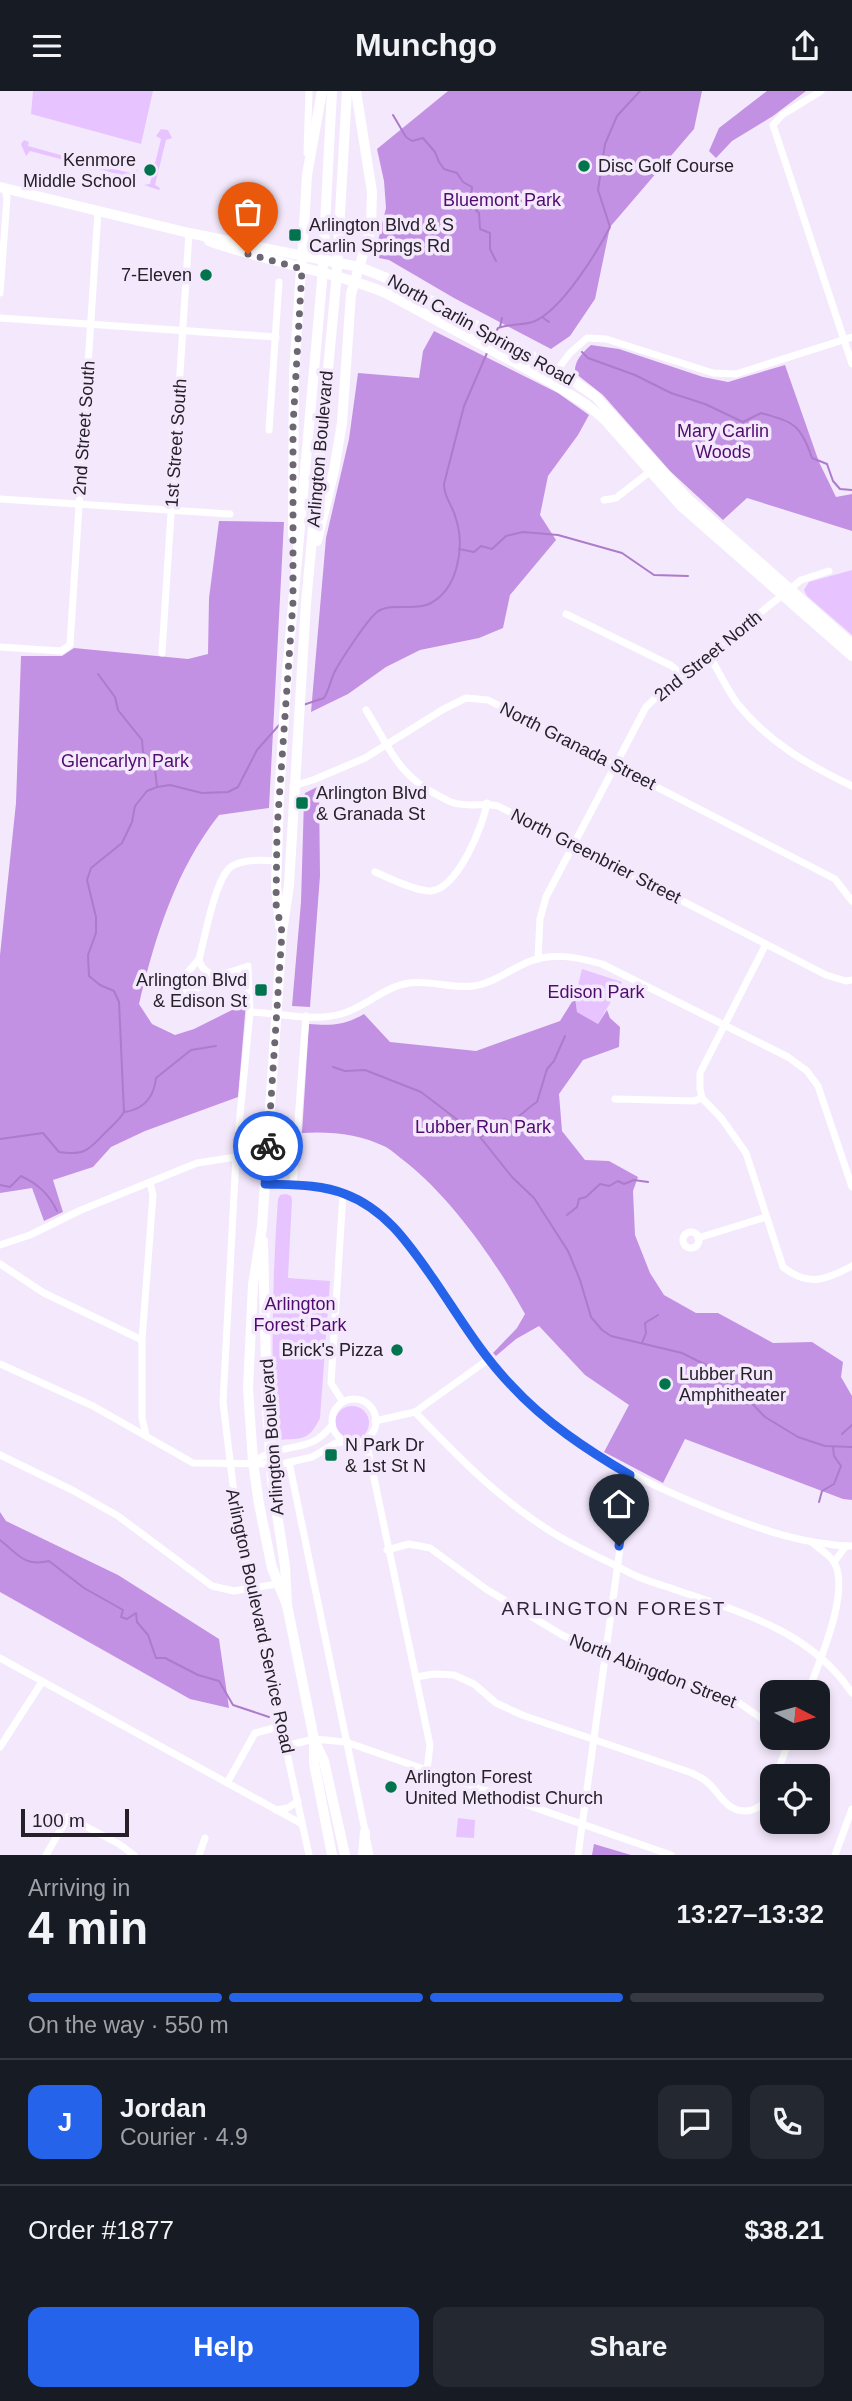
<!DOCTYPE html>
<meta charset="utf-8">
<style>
:root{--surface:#171b24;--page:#242831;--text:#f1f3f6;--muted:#9ea1a6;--line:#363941;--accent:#2563eb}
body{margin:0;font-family:Helvetica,sans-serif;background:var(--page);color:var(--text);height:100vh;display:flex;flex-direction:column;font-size:26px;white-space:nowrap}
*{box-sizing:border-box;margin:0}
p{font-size:23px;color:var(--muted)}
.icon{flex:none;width:38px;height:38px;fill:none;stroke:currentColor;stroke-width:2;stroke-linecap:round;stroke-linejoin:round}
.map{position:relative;height:1764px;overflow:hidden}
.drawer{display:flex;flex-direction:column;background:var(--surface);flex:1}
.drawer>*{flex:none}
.needle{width:46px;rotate:96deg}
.fabs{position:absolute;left:760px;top:1589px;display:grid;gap:14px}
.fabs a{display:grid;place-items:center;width:70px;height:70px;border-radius:14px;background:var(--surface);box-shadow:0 4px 10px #0003;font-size:35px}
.scale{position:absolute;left:21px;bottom:18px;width:108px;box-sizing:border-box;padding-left:7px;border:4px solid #262129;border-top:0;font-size:19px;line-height:24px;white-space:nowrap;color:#262129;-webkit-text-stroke:5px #f4e9fc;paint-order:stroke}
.pin{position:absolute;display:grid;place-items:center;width:60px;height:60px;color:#fff;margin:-72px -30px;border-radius:50% 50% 50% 0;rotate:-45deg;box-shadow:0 0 7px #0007}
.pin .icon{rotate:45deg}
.courier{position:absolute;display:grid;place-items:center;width:70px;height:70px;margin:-35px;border:5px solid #2563eb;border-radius:50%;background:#fff;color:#222;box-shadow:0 2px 9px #0007}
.headline em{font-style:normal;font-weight:600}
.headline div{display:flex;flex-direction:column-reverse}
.headline{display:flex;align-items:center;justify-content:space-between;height:119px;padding:0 28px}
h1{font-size:46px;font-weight:600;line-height:52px}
.bar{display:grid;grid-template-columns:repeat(4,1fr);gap:10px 7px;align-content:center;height:84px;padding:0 28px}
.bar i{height:9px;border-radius:5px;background:var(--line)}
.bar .on{background:var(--accent)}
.bar p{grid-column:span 4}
.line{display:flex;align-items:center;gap:18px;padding:0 28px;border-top:2px solid var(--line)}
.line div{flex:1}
.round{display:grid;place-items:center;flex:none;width:74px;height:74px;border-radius:14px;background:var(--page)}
.cta{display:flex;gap:14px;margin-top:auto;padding:14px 28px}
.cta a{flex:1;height:80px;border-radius:14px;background:var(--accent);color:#fff;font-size:28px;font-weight:600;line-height:80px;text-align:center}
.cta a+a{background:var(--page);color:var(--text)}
header{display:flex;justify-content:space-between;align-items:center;height:91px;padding:0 28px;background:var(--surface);font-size:32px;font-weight:600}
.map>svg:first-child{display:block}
</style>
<header><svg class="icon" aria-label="menu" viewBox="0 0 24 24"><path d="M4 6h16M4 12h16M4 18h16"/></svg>Munchgo<svg class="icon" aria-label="share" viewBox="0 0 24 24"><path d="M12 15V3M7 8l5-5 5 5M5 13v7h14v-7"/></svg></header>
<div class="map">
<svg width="852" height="1764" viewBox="0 0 852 1764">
<rect width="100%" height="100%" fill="#f4e9fc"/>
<g fill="#e7c4ff">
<path d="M33,0H153L141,53L31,23Z"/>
<path d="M161,38L168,39L172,47L166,49L155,94L160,97L159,99L144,94L150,93L161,48L156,45Z"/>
<path d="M24,49L29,51L28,55L79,69L82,64L83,70L134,83L138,78L136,92H133V87L82,74L80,79L79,73L30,60L26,65L21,53Z"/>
<path d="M852,479V544L807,505L804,499L809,491Z"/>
<path d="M582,878L622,891L598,933L577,921L575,906Z"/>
<path d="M286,1103L291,1105L292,1109L288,1187L330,1190L320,1327C308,1352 300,1347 275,1349C271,1268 272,1189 278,1108L280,1104Z"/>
<circle cx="352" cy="1332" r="17"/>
<path d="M458,1727L475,1729L474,1747L456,1746Z"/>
</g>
<g fill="#c391e3">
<path d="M448,0H702L694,38L610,136L595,208L570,245L551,258L454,207L389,169L374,166L386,117L384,90L377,58Z"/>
<path d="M767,0H806L773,25L732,50L716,67L709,60L719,37Z"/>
<path d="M434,240L558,302L589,324L578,344L548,385L540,424L556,449L510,504L503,537L479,547L420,559L386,576L348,603L311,621L326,447L349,348L358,282L419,287L423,260Z"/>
<path d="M591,254L619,258L703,286L728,291L785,274L819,371L836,406L852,403V440L747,407L723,429L670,380L603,304L575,282C574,270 582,262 591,254Z"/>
<path d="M219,430L284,431L269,717L219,724C176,778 155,846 139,913L152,933L175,944L194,938L246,912L238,1006L145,1040L111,1056L93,1076L53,1089L63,1121L44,1130L32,1097L0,1102V864L16,712L21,565H62L74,557L188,568L208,563L209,507Z"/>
<path d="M319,695L320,785L310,916L292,915L301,811L304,708L305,702Z"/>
<path d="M575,906L577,921L598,933L607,919L610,927L620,936L619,956L583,969L559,1003L562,1040L585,1069L609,1070L638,1086L633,1100L635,1144L650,1182L664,1204L696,1222H718L773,1252L812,1251L843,1271L841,1286L852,1305V1409L843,1408L685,1348L663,1392L604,1361L629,1314L585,1284L539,1235L516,1248L496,1265L493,1262L517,1237L525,1223C497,1172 452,1108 407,1072C400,1067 393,1060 386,1056C360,1043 330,1040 302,1042L309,933C331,935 345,934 364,923L390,951L476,960L560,930Z"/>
<path d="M0,1421L6,1430L118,1484L219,1548L229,1617L190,1608L0,1501Z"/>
<path d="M594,1753L631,1764H592Z"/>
</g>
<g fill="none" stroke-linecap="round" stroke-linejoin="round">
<g stroke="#ac7bcb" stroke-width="2">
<path d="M393,24L406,46L412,50L423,47L435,61L439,71L444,78L457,82L463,91L472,96L470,114L479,122L480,138L490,142V158L496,170"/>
<path d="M542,226L549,231"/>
<path d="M500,236L502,227"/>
<path d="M496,241L498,237C511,232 524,235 535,230C562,218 596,163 610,136L598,99L605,53L617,25L640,0"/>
<path d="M582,261L588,267L635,284L671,302L705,313L743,331L761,322C794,331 801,334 812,367L827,373L833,390L840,398L852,399"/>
<path d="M459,458L474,461L481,455L492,458L506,445L523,441L558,444L622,462L654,484L688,485"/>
<path d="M98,583L115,606L118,619L142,649L143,661L155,679L157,696"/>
<path d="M303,614L324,607C329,599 330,591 334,582C340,570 367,529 377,521C391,511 414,520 429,513C458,499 465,456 456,428C453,414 444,408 444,393L464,315L487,262"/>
<path d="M333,976L345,980L365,979L421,1001L480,1046L512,1086L534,1107L568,1160L580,1189L591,1226L602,1239L611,1245L682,1262L706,1274L724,1287L744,1304L765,1326L798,1346L825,1355L852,1356"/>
<path d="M125,1021C144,1018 154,1006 156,987L191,959L216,955"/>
<path d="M480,1046L502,1034L504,1028L511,1031C521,1025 527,1017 537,1011L547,978L554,970L565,945"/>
<path d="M0,1048L43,1042L59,1061C89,1065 89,1057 109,1038C115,1032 120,1028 124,1021L119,911L114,900L100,894L89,885L88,864L96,842V826L87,789L91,777L122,752L132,731L135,715L147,700L157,696L170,694L202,702L228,701L238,696L257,659L280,633"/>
<path d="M0,1094L10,1096L21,1085C38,1093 49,1103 57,1120"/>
<path d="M567,1124L577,1116L579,1108L586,1106L600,1093L609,1095L618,1090L624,1093L634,1089L648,1091"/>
<path d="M642,1252L646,1242L645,1232L658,1224"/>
<path d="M842,1343L852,1334"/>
<path d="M819,1411L822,1400L834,1393L841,1375L834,1365L833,1356"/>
<path d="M0,1449C18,1463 24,1476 49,1470L84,1497L123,1519L121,1526L127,1528L136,1522L137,1531L148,1544L156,1567H165L198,1584L219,1590L233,1614L269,1626"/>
</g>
<g stroke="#fff" stroke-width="7">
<path d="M821,0L782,24L773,34L852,273"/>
<path d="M307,62L309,0"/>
<path d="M0,202L7,107L5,97"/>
<path d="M0,227L276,246"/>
<path d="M549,290L570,262L587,247L606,248L713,282L736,283L852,246"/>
<path d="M269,339L279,191"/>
<path d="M0,408L230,423"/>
<path d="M604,409L616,407L652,379"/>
<path d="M566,523L672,575L682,584"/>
<path d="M0,556L61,560L70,554L98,120"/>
<path d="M162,562L189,142"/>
<path d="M709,565C719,580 726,597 737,612C768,651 808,674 852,695"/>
<path d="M366,619C389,655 397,684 439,705C444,707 449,711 454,712C468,716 484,712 498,715L826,884L846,890L852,889"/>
<path d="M293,695L313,689L365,667L442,619L466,607L488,609L835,788L852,810"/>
<path d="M276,770C262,769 244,768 232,775C215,786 205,847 199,868C205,893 231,881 248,875L250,921L236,1066L223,1311L238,1436L309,1764"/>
<path d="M375,781C389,787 417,801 431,800C458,797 483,735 487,712"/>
<path d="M766,853L700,982V998L702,1007L722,1028L746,1062L783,1176C808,1196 826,1189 852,1175"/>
<path d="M199,868L181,889L180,893L183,899C196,902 207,892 215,883"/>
<path d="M538,868L540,828L546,806L646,616L664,599L801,489L829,480"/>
<path d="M250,921C279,922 313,931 341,923C366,916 383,896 409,892C431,889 452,898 474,895C494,892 509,879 528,871C552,861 577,866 602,873L788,966L807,980L818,995L852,1096"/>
<path d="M615,1008L694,1010L702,1007"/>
<path d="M236,1066L245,1060L267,1059"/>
<path d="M265,1092C291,1094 320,1093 344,1102C418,1131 457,1240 512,1296C573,1358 635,1388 714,1420C759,1438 804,1454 852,1455"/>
<path d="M293,1095L306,925"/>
<circle cx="691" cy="1149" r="8"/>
<path d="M698,1147L766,1126"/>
<path d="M0,1154L30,1144L81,1119L197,1072L236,1066L267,1068"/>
<path d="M0,1173L44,1202L142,1249"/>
<path d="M0,1273L93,1315L193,1372L282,1373L312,1366L336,1352L345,1351"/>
<circle cx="354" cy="1330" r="22"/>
<path d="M343,1311L331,1292L343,1102"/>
<path d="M415,1321C458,1366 502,1411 555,1443C578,1457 603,1468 626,1480C641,1489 660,1493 676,1499C743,1522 810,1540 852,1602"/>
<path d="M375,1330L415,1321L489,1268"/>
<path d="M146,1344L142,1327V1249L153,1104L150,1092"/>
<path d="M366,1349L430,1654L427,1679"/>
<path d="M0,1364L74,1400L118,1425L212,1495L234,1500L277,1493"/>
<path d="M253,1371C259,1367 266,1363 273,1361C298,1353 314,1358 332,1334"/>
<path d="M289,1371L370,1764"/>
<path d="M387,1459L409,1453L430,1457L486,1498L562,1544L605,1563L738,1611L772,1635"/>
<path d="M834,1471L846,1455"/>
<path d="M0,1567L302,1733"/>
<path d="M416,1586L434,1583L454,1584L474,1593L496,1612L522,1624L692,1682C697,1685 703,1687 707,1691C716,1698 721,1710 731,1716C748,1726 766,1716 772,1699"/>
<path d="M808,1601C819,1571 851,1500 834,1471C830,1464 819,1458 813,1452"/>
<path d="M286,1655L314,1648L346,1651L671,1764"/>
<path d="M0,1656L42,1591"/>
<path d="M776,1685L790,1647"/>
<path d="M227,1692L255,1642L282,1635"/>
<path d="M276,1719L288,1717L298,1710"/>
<path d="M46,1764L68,1726L119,1753L134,1764"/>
<path d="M199,1764L205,1747"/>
<path d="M578,1764L630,1384"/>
<path d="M835,1764L852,1718"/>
</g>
<g stroke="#fff" stroke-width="10">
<path d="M0,96L189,142L359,176L389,188L417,202L557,279L595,305L688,408L852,553"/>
<path d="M209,150C267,171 329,179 386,202L549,290L587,314L604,328L681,415L852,565"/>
<path d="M302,170L307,84"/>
</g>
<g stroke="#fff" stroke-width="10">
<path d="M307,84L322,0"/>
<path d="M293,444L294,283L301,178"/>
<path d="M317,450L334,379L342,332L351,203L371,137L372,101L356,0"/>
<path d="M280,835L276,795L279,707L287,580L322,190L332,0"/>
<path d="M263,1150L267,1319L272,1390L285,1475L287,1514L314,1648V1672L332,1764"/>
<path d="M287,1514L272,1477L259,1413L253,1371L248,1297L253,1194L262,1136L282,841L289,794L306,512L336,193L347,0"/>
<path d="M315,1651L324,1670L345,1764"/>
<path d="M363,1764L365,1741"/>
</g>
</g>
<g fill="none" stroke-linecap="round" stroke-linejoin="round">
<path stroke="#6e6773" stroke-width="7" stroke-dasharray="0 12.6" d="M248,163L302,178L293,335V511L277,739L276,813L282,841L268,1055"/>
<path stroke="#2563eb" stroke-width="9" d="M268,1055L265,1093C291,1094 320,1093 345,1103C385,1118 408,1152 432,1186C457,1222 480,1262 511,1294C545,1331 587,1359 630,1384L619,1455"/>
</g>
<g fill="#01734d" stroke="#f4e9fc" stroke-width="2.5">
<circle cx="584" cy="75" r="7"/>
<circle cx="150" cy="79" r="7"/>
<rect x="288" y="137" width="14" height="14" rx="3.5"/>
<circle cx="206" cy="184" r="7"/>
<rect x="295" y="705" width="14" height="14" rx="3.5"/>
<rect x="254" y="892" width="14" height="14" rx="3.5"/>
<circle cx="397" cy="1259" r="7"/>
<circle cx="665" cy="1293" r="7"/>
<rect x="324" y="1357" width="14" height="14" rx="3.5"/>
<circle cx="391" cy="1696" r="7"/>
</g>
<g text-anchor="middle" stroke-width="7" stroke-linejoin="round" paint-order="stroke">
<g font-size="18" fill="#262129" stroke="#f4e9fc" text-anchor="start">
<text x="136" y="75" text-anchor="end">Kenmore<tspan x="136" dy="21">Middle School</tspan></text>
<text x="598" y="81">Disc Golf Course</text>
<text x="309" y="140">Arlington Blvd &amp; S<tspan x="309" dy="21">Carlin Springs Rd</tspan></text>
<text x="192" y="190" text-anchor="end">7-Eleven</text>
<text x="316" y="708">Arlington Blvd<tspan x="316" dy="21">&amp; Granada St</tspan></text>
<text x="247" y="895" text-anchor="end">Arlington Blvd<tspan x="247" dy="21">&amp; Edison St</tspan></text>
<text x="383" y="1265" text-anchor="end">Brick's Pizza</text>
<text x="679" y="1289">Lubber Run<tspan x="679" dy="21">Amphitheater</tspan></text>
<text x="345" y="1360">N Park Dr<tspan x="345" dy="21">&amp; 1st St N</tspan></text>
<text x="405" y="1692">Arlington Forest<tspan x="405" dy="21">United Methodist Church</tspan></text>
</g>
<g font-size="18" fill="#500b6f" stroke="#f4e9fc">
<text x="502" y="115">Bluemont Park</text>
<text x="723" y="346">Mary Carlin<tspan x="723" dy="21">Woods</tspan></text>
<text x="125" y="676">Glencarlyn Park</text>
<text x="596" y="907">Edison Park</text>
<text x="483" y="1042">Lubber Run Park</text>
<text x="300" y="1219">Arlington<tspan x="300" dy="21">Forest Park</tspan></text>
</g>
<g font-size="18" fill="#262129" stroke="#f4e9fc">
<text transform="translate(481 239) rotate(29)" y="6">North Carlin Springs Road</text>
<text transform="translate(84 337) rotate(-86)" y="6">2nd Street South</text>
<text transform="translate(176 352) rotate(-86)" y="6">1st Street South</text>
<text transform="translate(320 358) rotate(-85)" y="6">Arlington Boulevard</text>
<text transform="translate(708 565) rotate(-39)" y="6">2nd Street North</text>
<text transform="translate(578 655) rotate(27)" y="6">North Granada Street</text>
<text transform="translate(596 765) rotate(27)" y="6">North Greenbrier Street</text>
<text transform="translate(272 1346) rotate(-94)" y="6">Arlington Boulevard</text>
<text transform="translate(260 1530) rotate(78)" y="6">Arlington Boulevard Service Road</text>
<text transform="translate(653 1580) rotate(21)" y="6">North Abingdon Street</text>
</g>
<g font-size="19" letter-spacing="2" fill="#302537" stroke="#f4e9fc">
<text x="614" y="1524">ARLINGTON FOREST</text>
</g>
</g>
</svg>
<div class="fabs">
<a><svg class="needle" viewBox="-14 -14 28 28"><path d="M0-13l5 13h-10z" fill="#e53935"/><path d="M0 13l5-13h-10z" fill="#9ea1a6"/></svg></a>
<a><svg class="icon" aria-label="locate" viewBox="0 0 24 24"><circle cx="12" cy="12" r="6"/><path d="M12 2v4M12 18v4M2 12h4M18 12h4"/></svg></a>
</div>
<div class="scale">100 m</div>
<div class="pin" style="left:248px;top:163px;background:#ea580c"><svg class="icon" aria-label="bag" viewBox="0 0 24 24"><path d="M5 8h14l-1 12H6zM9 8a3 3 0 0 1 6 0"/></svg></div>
<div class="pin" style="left:619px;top:1455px;background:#1f2937"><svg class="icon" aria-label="home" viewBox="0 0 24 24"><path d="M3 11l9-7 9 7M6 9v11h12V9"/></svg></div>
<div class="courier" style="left:268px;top:1055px"><svg class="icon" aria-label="bike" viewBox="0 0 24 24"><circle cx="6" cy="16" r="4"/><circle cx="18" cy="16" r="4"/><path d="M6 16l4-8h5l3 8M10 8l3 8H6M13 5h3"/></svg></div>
</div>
<section class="drawer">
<div class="headline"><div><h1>4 min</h1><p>Arriving in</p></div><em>13:27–13:32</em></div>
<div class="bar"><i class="on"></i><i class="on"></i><i class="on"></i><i></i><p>On the way · 550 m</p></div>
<div class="line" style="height:126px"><b class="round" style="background:var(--accent);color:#fff">J</b><div><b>Jordan</b><p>Courier · 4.9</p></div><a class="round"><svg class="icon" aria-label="chat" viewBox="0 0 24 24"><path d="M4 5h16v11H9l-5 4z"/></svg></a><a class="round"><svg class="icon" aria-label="phone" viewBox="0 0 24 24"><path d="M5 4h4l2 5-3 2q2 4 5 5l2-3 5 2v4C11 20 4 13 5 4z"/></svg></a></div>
<div class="line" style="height:91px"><div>Order #1877</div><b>$38.21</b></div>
<div class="cta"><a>Help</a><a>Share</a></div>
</section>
